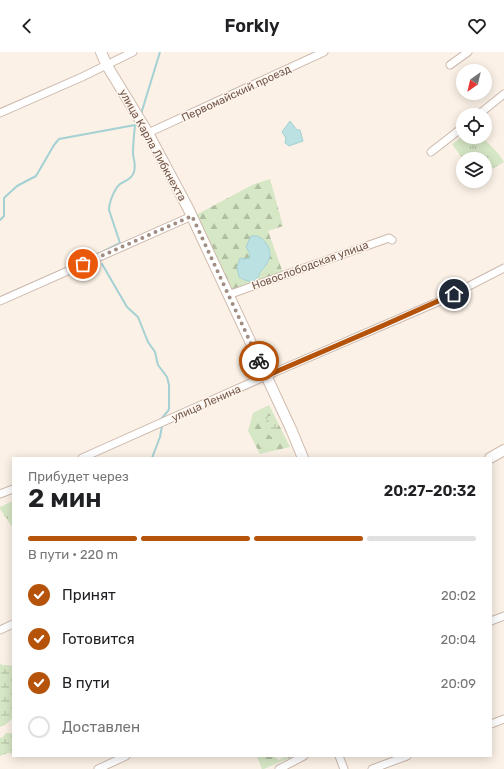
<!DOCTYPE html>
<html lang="ru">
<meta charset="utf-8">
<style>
:root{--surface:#fff;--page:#f6f6f6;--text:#202124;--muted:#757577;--line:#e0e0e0;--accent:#b45309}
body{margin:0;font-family:Rubik,sans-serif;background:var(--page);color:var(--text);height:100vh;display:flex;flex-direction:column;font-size:15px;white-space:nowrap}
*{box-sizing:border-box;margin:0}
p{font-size:13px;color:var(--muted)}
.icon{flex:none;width:22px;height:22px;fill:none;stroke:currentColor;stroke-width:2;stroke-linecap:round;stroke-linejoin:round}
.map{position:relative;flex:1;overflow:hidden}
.details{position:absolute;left:12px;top:405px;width:480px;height:300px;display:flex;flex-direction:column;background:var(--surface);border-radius:0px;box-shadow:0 2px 10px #0003}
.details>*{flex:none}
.needle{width:26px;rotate:214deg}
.buttons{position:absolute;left:456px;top:12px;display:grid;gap:8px}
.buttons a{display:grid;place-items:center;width:36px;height:36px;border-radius:50%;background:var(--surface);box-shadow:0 2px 10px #0003;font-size:20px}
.pin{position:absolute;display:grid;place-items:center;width:34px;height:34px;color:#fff;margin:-17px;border:2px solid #fff;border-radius:50%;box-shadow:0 1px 4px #0007}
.courier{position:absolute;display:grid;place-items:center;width:40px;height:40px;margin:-20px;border:3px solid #b45309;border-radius:50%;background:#fff;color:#222;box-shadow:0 1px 5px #0007}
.overview em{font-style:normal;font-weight:600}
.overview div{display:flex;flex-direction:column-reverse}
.overview{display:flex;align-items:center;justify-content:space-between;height:68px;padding:0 16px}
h1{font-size:26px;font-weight:600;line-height:30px}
.bar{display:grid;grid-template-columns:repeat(4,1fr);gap:6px 4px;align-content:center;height:48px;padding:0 16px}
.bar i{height:5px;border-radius:3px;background:var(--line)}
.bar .selected{background:var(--accent)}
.bar p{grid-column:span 4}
ol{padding:0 16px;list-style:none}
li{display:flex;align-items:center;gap:12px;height:44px}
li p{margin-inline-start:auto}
li .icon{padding:4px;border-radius:50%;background:var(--accent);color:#fff;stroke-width:4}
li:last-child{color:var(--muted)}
li i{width:22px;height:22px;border:2px solid var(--line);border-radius:50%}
header{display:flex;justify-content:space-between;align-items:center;height:52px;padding:0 16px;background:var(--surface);font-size:18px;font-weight:600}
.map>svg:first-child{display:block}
</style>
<header><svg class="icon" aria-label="back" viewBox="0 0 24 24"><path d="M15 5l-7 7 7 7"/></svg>Forkly<svg class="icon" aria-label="heart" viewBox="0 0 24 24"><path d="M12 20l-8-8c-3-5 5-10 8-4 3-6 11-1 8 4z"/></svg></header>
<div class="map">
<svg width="504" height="717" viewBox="0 0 504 717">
<defs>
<pattern id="grass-tufts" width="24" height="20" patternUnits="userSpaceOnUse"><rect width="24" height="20" fill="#d6e7c5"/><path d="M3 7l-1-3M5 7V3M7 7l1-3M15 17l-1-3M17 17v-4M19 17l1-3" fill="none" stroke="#b2bea2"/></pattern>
<pattern id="forest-firs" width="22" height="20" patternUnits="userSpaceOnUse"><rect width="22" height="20" fill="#d6e7c5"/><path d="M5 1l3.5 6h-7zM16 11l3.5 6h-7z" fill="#b2bea2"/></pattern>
<pattern id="wetland-marsh" width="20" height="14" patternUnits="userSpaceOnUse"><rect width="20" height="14" fill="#d6e7c5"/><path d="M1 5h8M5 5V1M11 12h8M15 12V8" fill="none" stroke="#b2bea2"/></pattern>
</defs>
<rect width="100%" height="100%" fill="#fbf1e6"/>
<g fill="url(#grass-tufts)">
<path d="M463,84V85H482C490,93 498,100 504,110L485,121V107H463L452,92Z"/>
<path d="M13,449V476L0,457V455Z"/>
</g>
<g fill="url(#forest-firs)" fill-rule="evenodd">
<path d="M270,127L283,174L268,179L283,221L231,239L196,163L252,133ZM249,200L271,201C269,211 262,217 257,226L242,227L239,225L237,215L244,207L250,206Z"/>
<path d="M269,353L290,395L260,402L248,379L253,361Z"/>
<path d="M257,704H273L279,708L287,704H294L264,717H262Z"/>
</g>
<g fill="url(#wetland-marsh)">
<path d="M268,364H274L277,376L275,382L271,384L268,383L265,372Z"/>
<path d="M0,611L2,613H8L11,614L13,613V666L5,673L0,675Z"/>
<path d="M6,681H13V702L8,701L0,704V685L2,686Z"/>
</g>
<g fill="#bce1e3" stroke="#a3d1d4">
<path d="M290,69L297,78H300L303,89L289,94L285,91L286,86L282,80Z"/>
<path d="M251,184C253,184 255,184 257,184C264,186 271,196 270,204C269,209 265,215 261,219C259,222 260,222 258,225C253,232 245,229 239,225L237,215L240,206L244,207L250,206L249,200L246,195Z"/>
</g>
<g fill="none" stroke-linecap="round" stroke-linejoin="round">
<g stroke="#a3d1d4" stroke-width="2">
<path d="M141,62L160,0"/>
<path d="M0,168L4,164V146L17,134L36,124L54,93L59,87L135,73C134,83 133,92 133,102C134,109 136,113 134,120C131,128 126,128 120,132C114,137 109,151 109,158L120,191L98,202"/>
<path d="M102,212L127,255L138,265L148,290L155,300L158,313L167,325L169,333V357L168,359L162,366"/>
<path d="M152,406L160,385L162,374"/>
</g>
<defs>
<g id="street">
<path d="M450,13L468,0"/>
<path d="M0,61L82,25L133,0"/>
<path d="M478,63L504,42"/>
<path d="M148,81L324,0"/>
<path d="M431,100L463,75"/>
<path d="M228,243L389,186L392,188"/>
<path d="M0,249L192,164"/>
<path d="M82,406L266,324L440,249L504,216"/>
<path d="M0,442L13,437"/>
<path d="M491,569L504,564"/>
<path d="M0,578L13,572"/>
<path d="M491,672L504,667"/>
<path d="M339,704L344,717"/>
<path d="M98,717L126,704"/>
<path d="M279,717L304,704"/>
<path d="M372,717L407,704"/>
</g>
<g id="secondary">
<path d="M101,0L106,12L148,81L188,156L291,377L303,406"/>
<path d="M490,406L504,398"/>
</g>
</defs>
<use href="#street" stroke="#ccb8ad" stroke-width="9"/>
<use href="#secondary" stroke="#d0baad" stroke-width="12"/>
<use href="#street" stroke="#fff" stroke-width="7"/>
<use href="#secondary" stroke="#fff" stroke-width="10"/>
</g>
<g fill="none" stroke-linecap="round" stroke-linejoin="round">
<path stroke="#a28d82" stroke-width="4" stroke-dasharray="0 7.2" d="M83,212L192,164L259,309"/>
<path stroke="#b45309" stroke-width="5" d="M259,309L266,324L382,274L454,242"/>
</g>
<g text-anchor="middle" stroke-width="3" stroke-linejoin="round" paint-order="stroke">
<g font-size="11" fill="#72574c" stroke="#fef5ec">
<text transform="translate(236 41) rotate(-25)" y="4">Первомайский проезд</text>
<text transform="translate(153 93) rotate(61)" y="4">улица Карла Либкнехта</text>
<text transform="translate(310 213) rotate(-20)" y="4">Новослободская улица</text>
<text transform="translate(206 351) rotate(-24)" y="4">улица Ленина</text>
</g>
</g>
</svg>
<div class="buttons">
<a><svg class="needle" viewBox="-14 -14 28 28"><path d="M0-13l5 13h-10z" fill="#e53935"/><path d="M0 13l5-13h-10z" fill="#757577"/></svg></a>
<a><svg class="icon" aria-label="locate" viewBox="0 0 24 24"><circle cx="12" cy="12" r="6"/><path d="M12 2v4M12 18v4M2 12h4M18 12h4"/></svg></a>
<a><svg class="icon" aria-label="layers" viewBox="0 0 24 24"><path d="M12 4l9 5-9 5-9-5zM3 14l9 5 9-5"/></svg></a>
</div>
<div class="pin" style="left:83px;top:212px;background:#ea580c"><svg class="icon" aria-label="bag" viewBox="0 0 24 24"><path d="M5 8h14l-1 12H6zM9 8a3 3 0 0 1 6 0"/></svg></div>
<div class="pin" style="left:454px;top:242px;background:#1f2937"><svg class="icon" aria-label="home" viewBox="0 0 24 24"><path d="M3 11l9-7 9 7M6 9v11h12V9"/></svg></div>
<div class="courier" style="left:259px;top:309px"><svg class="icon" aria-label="bike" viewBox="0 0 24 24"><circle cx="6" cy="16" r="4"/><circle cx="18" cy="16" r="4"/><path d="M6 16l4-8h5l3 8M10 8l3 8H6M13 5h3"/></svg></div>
<section class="details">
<div class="overview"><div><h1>2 мин</h1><p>Прибудет через</p></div><em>20:27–20:32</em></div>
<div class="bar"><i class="selected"></i><i class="selected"></i><i class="selected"></i><i></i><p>В пути · 220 m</p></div>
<ol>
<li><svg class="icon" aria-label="check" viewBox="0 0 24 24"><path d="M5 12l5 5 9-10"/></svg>Принят<p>20:02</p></li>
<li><svg class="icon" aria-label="check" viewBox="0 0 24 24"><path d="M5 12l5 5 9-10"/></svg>Готовится<p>20:04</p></li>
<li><svg class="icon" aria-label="check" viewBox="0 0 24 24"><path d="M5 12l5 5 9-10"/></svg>В пути<p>20:09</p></li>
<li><i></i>Доставлен</li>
</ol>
</section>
</div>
